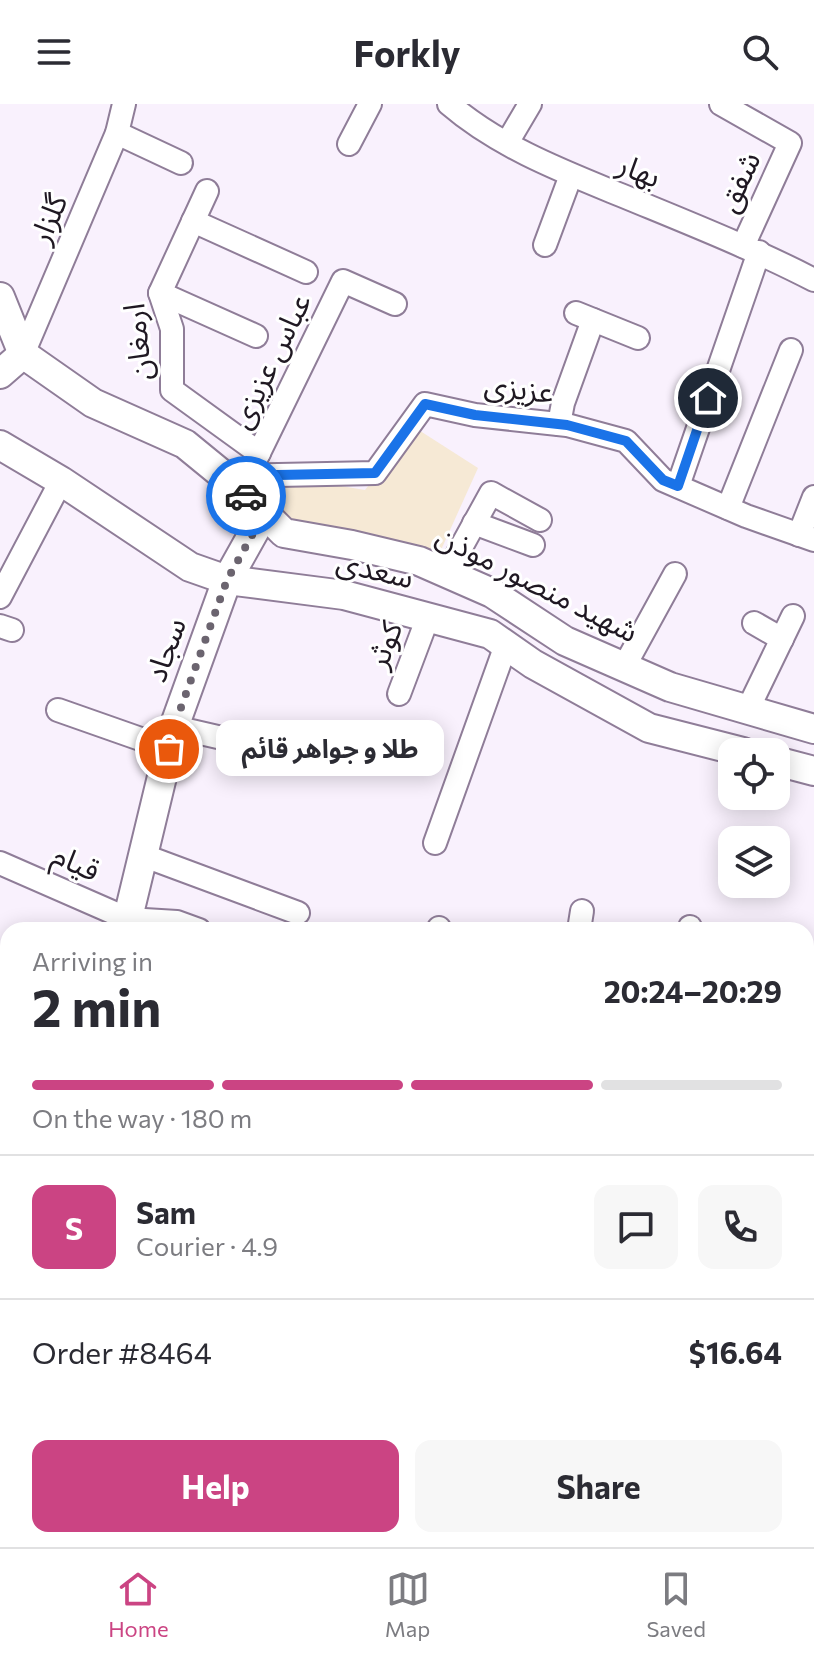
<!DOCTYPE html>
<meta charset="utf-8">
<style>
:root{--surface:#fff;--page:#f7f7f7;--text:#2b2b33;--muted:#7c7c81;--line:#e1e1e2;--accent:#cb4483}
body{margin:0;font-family:Commissioner,"Noto Sans Arabic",sans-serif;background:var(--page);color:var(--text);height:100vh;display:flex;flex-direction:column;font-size:30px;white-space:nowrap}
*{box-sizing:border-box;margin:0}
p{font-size:26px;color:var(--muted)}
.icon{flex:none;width:44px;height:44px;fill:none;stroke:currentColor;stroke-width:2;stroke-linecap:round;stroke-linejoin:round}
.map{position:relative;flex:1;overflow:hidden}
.sheet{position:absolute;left:0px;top:818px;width:814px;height:626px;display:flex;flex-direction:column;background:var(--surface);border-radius:24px 24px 0 0;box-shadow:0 4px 20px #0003}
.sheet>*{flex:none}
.controls{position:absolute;left:718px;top:634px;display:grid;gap:16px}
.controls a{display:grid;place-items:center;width:72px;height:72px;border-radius:16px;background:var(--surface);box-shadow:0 4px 20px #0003;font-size:40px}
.pin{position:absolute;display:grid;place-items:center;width:68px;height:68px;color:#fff;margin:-34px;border:4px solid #fff;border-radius:50%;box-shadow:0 2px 8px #0007}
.courier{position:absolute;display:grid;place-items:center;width:80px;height:80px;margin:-40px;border:6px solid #1a73e8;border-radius:50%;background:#fff;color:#222;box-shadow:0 2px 10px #0007}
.bubble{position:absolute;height:56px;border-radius:16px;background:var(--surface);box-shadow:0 4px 20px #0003;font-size:26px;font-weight:700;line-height:56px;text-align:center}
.overview em{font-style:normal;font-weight:700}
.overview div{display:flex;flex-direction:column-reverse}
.overview{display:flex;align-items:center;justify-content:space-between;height:136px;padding:0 32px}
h1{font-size:52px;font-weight:700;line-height:60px}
.bar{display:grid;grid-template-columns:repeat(4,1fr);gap:12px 8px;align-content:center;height:96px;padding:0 32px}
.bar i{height:10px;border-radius:6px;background:var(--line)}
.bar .selected{background:var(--accent)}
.bar p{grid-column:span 4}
.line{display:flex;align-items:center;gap:20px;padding:0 32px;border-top:2px solid var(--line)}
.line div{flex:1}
.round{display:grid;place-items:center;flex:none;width:84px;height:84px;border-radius:16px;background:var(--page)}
.cta{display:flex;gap:16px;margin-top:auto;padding:16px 32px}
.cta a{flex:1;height:92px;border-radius:16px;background:var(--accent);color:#fff;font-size:32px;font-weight:700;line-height:92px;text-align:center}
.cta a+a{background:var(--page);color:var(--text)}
header{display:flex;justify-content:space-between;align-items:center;height:104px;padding:0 32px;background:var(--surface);font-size:36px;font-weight:700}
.menu{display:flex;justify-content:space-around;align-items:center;height:112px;border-top:2px solid var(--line);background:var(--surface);font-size:22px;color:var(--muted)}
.menu a{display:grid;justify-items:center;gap:4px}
.menu .selected{color:var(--accent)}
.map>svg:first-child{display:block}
</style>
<header><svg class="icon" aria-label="menu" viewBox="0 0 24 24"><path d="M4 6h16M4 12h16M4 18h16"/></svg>Forkly<svg class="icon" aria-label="search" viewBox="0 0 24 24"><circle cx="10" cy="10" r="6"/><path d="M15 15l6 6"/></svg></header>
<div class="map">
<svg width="814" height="1443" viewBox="0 0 814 1443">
<rect width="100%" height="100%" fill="#f9f1fd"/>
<path fill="#f6e9d5" d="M414,323L478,364L441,446L413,448L287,422L265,400L273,376L335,378V381L365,386Z"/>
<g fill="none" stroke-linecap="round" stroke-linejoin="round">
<defs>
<g id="minor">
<path d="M449,0C500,44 567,69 628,94C691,120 754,145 814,176"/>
<path d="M721,0L790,39L743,142"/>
<path d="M117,29L181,59"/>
<path d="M507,39L530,0"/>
<path d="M349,40L370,0"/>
<path d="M207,87L160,189L172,225V286L259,349"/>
<path d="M193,117L306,168"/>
<path d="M545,141L571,71"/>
<path d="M160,189L256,232"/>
<path d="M576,209L638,234"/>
<path d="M23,250L117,29L124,0"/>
<path d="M559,320L563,299L593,216"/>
<path d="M254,359L343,177L395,200"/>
<path d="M223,372L375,369L425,300L475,311L567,321L626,337L663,376L746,412L814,436"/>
<path d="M678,382L759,148"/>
<path d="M728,404L791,246"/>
<path d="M474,419L533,441"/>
<path d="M799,431L814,393"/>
<path d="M447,469L491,389L540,416"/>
<path d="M0,493L61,377"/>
<path d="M754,519L782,535"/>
<path d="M0,522L12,526"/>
<path d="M624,563L675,470"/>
<path d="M399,590L428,513"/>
<path d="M748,605L793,512"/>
<path d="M58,606L169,645"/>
<path d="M174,623L279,647"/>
<path d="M435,739L506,541"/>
<path d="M142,751L298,809"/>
<path d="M0,759L128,815L177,818L199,826"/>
<path d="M439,826V824"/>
<path d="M579,826L582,807"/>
<path d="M689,826L690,823"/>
<path d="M0,945L7,927"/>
<path d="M806,1143L812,1146L814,1139"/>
<path d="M0,1380L8,1385"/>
<path d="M0,1433L8,1403"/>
<path d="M122,1436L149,1443"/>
<path d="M218,1443L219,1436"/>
<path d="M290,1443L293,1436"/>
<path d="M391,1443L393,1436"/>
<path d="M583,1443L585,1436"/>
</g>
<g id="tertiary">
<path d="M0,193L23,250"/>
<path d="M0,270L23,250L93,299L185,340L240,385L284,429L352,441L419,457L492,489L565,537L670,583L814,625"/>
<path d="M0,341L61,377L190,463L227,476L344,491L490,530L533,560L649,624L743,648"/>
<path d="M776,657L814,667"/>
<path d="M125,826L174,623L227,476L264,410"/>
</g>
<g id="primary">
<path d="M0,1053L8,1051"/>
<path d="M0,1123L8,1113"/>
<path d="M0,1178L8,1174"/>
<path d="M806,1225L814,1226"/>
<path d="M806,1261L814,1262"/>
</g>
</defs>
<use href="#minor" stroke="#8f7d98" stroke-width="26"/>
<use href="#tertiary" stroke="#8f7d98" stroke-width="32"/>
<use href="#primary" stroke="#a7727e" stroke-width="38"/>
<use href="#minor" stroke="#fff" stroke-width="22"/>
<use href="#tertiary" stroke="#fff" stroke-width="28"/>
<use href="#primary" stroke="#f6c8cf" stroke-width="34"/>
</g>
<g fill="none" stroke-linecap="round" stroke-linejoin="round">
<path stroke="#6b646f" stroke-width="8" stroke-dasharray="0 14.4" d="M169,645L174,623L227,476L264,410L246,392"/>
<path stroke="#1a73e8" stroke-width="10" d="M246,392L223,372L375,369L425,300L475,311L567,321L626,337L663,376L678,382L708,294"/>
</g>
<g text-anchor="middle" stroke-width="6" stroke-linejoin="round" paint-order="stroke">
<g font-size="30" fill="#1f1822" stroke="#fff">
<text transform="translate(639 67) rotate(22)" y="10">بهار</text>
<text transform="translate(739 78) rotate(-65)" y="10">شفق</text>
<text transform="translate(49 115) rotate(-67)" y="10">گلزار</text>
<text transform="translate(138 238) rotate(-96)" y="10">ارمغان</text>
<text transform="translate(271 257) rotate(-64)" y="10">عباس عزیزی</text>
<text transform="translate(519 285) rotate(7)" y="10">عزیزی</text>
<text transform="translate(375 466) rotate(13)" y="10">سعدی</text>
<text transform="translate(537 480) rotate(27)" y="10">شهید منصور موذن</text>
<text transform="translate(385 541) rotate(-69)" y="10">کوثر</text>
<text transform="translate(166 546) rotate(-70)" y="10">سجاد</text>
<text transform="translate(76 759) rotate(24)" y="10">قیام</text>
</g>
</g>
</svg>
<div class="controls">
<a><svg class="icon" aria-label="locate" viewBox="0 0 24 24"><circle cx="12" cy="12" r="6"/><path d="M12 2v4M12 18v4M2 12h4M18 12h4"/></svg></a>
<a><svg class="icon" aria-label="layers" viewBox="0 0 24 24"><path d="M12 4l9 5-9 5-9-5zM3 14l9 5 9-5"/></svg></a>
</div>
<div class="pin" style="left:169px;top:645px;background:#ea580c"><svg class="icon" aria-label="bag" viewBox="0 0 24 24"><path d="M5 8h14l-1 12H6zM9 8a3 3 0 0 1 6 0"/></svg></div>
<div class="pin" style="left:708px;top:294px;background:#1f2937"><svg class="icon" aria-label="home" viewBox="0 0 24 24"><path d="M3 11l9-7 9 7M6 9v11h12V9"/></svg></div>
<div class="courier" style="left:246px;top:392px"><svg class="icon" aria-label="car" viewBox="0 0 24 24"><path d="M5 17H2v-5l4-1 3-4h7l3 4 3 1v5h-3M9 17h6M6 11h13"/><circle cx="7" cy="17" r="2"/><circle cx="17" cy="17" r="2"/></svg></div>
<div class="bubble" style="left:216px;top:616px;width:228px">طلا و جواهر قائم</div>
<section class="sheet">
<div class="overview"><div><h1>2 min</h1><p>Arriving in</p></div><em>20:24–20:29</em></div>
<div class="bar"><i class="selected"></i><i class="selected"></i><i class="selected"></i><i></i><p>On the way · 180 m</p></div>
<div class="line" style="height:144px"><b class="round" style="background:var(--accent);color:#fff">S</b><div><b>Sam</b><p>Courier · 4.9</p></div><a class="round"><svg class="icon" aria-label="chat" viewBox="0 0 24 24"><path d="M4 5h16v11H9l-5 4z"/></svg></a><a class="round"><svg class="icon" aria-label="phone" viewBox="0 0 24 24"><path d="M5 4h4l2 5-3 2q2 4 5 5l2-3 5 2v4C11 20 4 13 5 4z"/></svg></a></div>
<div class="line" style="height:104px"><div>Order #8464</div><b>$16.64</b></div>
<div class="cta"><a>Help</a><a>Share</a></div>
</section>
</div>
<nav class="menu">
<a class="selected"><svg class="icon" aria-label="home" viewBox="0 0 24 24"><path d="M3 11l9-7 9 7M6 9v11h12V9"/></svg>Home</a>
<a><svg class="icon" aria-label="map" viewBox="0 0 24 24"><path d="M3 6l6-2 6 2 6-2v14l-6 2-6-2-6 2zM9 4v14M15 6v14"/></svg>Map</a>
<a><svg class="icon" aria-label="saved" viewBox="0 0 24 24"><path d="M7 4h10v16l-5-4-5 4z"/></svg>Saved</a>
</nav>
